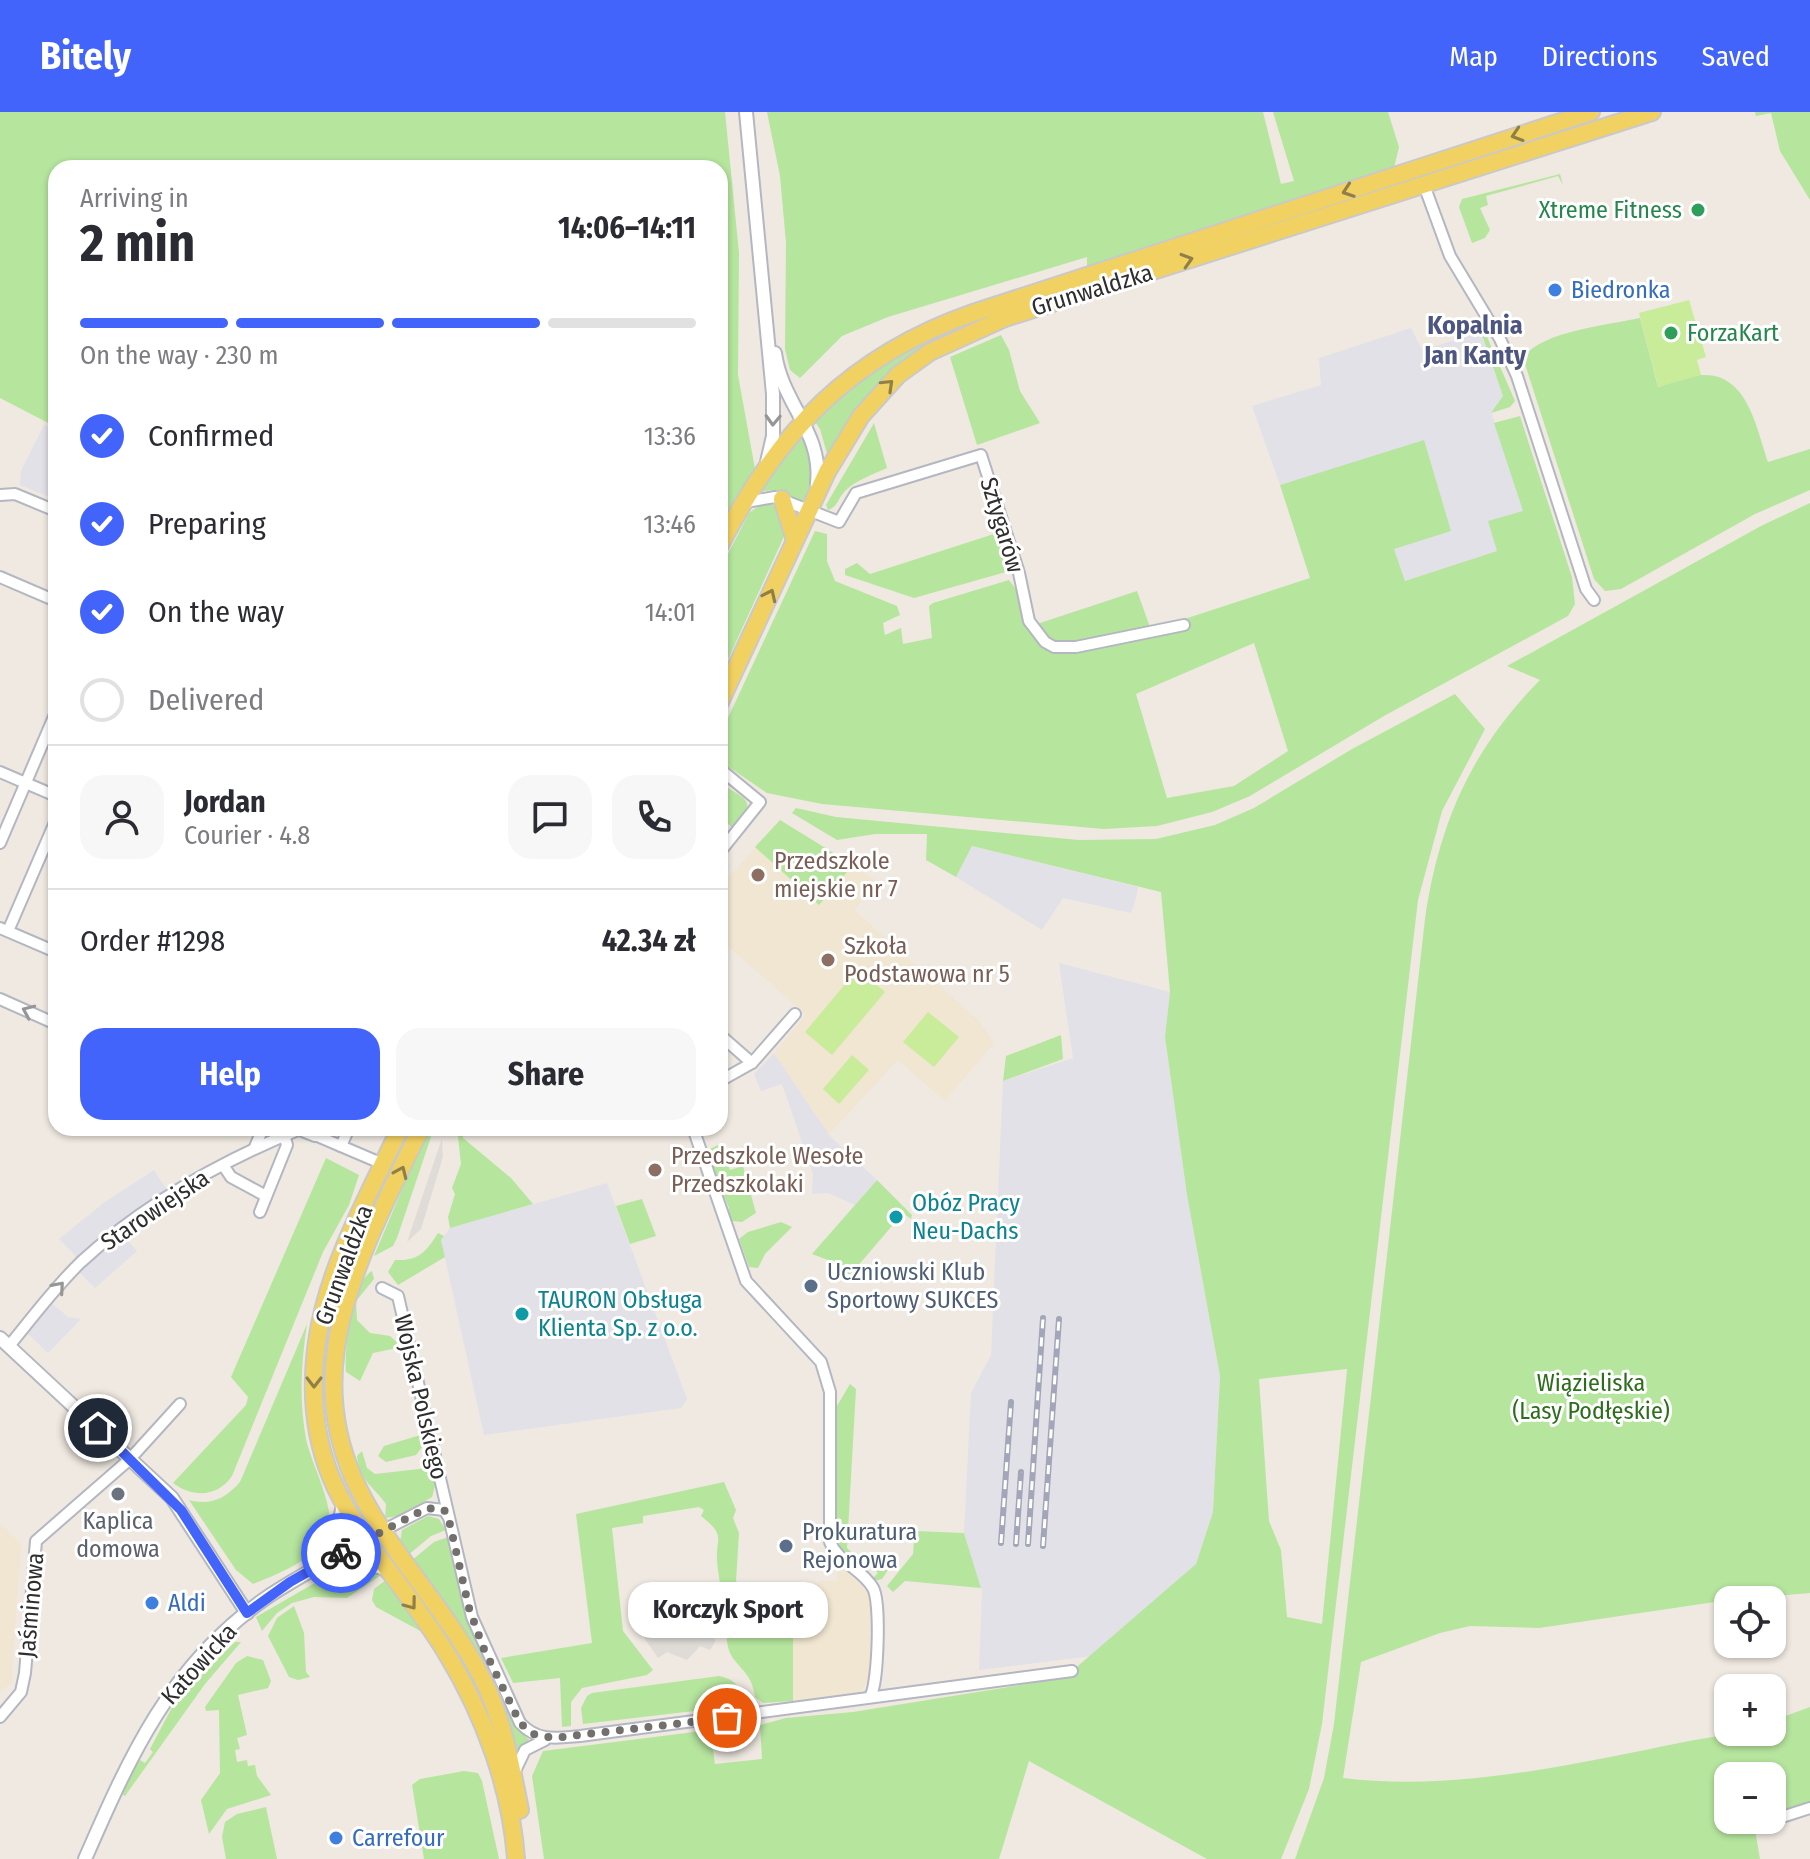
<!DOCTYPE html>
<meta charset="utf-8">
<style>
:root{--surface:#fff;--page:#f7f7f7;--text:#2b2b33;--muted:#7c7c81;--line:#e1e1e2;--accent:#4264fb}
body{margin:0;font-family:"Fira Sans Condensed",sans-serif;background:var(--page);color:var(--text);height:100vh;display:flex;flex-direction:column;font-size:30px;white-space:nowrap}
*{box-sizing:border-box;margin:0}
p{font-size:26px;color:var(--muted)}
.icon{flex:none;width:44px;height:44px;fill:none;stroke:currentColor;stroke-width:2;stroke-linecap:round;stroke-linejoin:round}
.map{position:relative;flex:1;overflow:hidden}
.drawer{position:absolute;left:48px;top:48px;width:680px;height:976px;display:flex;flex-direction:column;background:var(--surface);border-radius:24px;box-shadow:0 2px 6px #0004}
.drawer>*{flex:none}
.controls{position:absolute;left:1714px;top:1474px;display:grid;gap:16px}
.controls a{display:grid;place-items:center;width:72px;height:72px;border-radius:16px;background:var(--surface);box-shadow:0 2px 6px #0004;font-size:40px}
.pin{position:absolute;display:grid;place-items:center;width:68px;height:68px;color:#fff;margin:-34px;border:4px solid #fff;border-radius:50%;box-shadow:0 2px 8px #0007}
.courier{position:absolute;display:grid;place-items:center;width:80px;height:80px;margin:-40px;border:6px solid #4264fb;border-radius:50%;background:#fff;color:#222;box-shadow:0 2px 10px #0007}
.bubble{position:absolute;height:56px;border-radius:24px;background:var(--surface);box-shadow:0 2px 6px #0004;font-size:26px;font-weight:700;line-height:56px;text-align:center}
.overview em{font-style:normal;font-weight:700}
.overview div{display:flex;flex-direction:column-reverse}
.overview{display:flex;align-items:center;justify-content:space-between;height:136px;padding:0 32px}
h1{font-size:52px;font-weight:700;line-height:60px}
.bar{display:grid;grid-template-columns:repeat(4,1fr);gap:12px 8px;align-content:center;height:96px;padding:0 32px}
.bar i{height:10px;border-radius:6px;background:var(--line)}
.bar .selected{background:var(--accent)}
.bar p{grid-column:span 4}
.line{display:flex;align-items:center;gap:20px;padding:0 32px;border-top:2px solid var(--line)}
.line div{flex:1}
.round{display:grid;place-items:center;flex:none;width:84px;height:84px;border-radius:24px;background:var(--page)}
ol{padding:0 32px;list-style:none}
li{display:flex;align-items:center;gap:24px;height:88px}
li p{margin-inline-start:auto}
li .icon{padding:8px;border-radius:50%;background:var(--accent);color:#fff;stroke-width:4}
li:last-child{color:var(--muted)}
li i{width:44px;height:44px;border:4px solid var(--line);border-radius:50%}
.action{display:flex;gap:16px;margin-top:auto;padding:16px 32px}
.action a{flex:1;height:92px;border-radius:24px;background:var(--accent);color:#fff;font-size:32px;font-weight:700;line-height:92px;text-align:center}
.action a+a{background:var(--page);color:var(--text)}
header{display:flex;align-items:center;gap:48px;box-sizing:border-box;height:112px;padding:0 40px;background:var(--accent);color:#fff}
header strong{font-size:38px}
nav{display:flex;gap:44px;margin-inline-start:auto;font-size:28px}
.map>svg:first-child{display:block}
</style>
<header>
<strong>Bitely</strong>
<nav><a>Map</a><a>Directions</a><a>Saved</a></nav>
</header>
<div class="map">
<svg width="1810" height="1747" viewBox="0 0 1810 1747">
<rect width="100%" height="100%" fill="#efe9e1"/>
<g fill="#e3e1e8">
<path d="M1411,216L1422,238L1481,220L1503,284L1498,296L1491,299L1523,399L1498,439L1405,469L1394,437L1424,329L1280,373L1252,294L1321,273L1319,246Z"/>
<path d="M44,313L56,319V388L20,373L21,359Z"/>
<path d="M972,734L1138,775L1136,787L1131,801L1063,786L1042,818L956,765Z"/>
<path d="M1059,851L1170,880L1165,925L1187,1084L1220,1264L1213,1400L1196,1452L1092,1544L979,1558L982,1479L964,1421L971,1281L991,1243L1003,969L1073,946Z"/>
<path d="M774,941L831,1025L877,1068L855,1093L828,1081L812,1082L813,1062L782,972L761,979L754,962Z"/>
<path d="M154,1058L173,1088L122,1122L137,1139L95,1176L77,1158L75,1143L59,1127L105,1090Z"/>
<path d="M607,1071L687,1287L681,1296L484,1323L441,1128L450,1116Z"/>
<path d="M49,1189L68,1205L81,1207L48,1241L25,1219Z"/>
</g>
<g fill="#f0e6d1">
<path d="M780,708L878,770L854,798L980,910L994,931L945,989L898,948L829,1022L774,941L806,903L720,827V775Z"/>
<path d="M0,1411L21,1432L11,1571L0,1580Z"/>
<path d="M838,1450L870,1482V1566L857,1583L793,1589V1488L813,1487V1476L821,1469H837Z"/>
</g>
<g fill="#b6e59e" fill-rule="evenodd">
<path d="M0,0H725L739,141L738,263L755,357L720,425V56H56V315L0,286Z"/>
<path d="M767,0H1263L1281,72L1294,69L1273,0H1388L1399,35L1394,56L1374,64L1087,157V145L888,205L842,224L800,266L790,258L785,237L786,131L780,64Z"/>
<path d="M1755,0H1810V88L1780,39L1771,1L1756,4Z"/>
<path d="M1560,62L1563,73L1558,64L1486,84L1488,93L1480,96L1490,118L1485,126L1472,131L1459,95L1462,87Z"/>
<path d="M987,202L903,250L864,288L828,345L820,317L813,307C870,254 917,232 987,202Z"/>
<path d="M1640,206L1658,275C1671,271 1687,264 1701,263C1747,260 1756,314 1768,350L1810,337V378L1755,402L1621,477L1605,479L1594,467L1523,246C1541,219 1609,213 1640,206Z"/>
<path d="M1484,218L1515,289L1510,295L1491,301L1503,284L1481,220Z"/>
<path d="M1001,223L1009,238L1020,279L1040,311L977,333L950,245Z"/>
<path d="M1520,304L1572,465L1575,492L1568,504L1384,604L1250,684L1212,700L1157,714L1104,717L822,692L767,681L720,649V623L815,419L827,422V449L835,469L897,494L900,503L883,511L885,523L901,516L903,532L932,526L929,494L933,491L1009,468L1015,476L1026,511L1037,512L1137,479L1150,515L1166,513L1310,466L1280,373L1424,328L1451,419L1394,437L1405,469L1497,439L1488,409L1523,399L1494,311ZM1254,531L1288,639L1234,674L1167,686L1136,582Z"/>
<path d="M874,311L887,356C874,362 856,368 845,379C838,386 838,395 828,398L826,393Z"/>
<path d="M800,320C813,344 814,366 805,391L773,378L756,380Z"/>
<path d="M764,390L779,395L787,418L720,565V457L749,401Z"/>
<path d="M1810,391V1481L1728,1488L1539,1516L1470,1514L1440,1521L1361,1550L1343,1666C1430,1677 1524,1662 1610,1645C1664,1635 1717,1620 1772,1620V1609L1810,1595V1702L1754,1712L1760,1747H1295L1324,1666L1334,1612L1425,807C1439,711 1471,638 1540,568L1507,554L1761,414ZM1728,1664H1772V1708H1728Z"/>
<path d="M1000,420L1013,458L914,486L845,463V457L857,451L870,462Z"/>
<path d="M1455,582L1485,617L1442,699L1418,788L1322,1612L1309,1677L1281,1747H1207L1029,1649L999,1747H544L532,1664L543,1639L710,1618L715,1652L762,1647L760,1613L786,1606L853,1600L1064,1566L1196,1452L1213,1400L1220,1264L1187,1083L1165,925L1170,880L1161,780L972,734L956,765L926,748L927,722H875L837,728L792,701L796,696L836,705L1079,728L1156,727L1215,713L1254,696L1352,637ZM1347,1257V1258L1322,1512L1287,1505L1281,1438L1269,1409L1259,1267Z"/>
<path d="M720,671C747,688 759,689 733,716L727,711L720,719Z"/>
<path d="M780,708L853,753L819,793L755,735Z"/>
<path d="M1061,923L1063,947L1003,969L1006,944Z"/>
<path d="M406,1016H414L337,1196L327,1237L341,1167Z"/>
<path d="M428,1016H434L397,1126L393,1134L374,1144Z"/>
<path d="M457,1016H463V1026L511,1066L533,1092L450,1116L448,1105L455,1082L452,1076L461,1052Z"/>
<path d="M720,1032L730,1058L743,1054L756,1101L742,1110L732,1109L727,1101L729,1096L707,1043L710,1037Z"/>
<path d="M326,1046L359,1063L349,1093L323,1140L232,1364C218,1385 193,1386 173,1371L246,1293L248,1285L231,1265Z"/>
<path d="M877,1068L912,1103L911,1107L903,1101L850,1163L828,1148L812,1142Z"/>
<path d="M642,1087L656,1124L630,1132L616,1094Z"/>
<path d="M781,1110L792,1115L765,1142L758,1156L749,1155L739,1127L748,1120Z"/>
<path d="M438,1121L444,1124L441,1128L445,1145L398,1173L388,1160L395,1148C419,1149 426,1140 438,1121Z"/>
<path d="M372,1159L374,1167L356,1189L357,1208L370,1221L390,1224L402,1235L373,1241L360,1269L346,1260C345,1235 350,1172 372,1159Z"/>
<path d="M307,1212C301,1251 299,1288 306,1327C311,1351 334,1393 329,1415C321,1446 280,1461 253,1472L236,1458L189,1388C211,1394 226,1386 240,1370Z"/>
<path d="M850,1272L856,1277L847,1436L858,1447L894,1449L882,1467L875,1469L872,1467L878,1461L864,1449L858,1454L841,1438L834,1425L837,1422V1302L834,1299Z"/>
<path d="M417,1324H422L425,1331L416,1343L386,1350L378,1344L384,1334Z"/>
<path d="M362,1339L367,1356L375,1362L428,1356L436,1370L432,1385L399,1404L385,1406L386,1392C374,1375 359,1368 357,1344Z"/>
<path d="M724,1370L736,1398L733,1406L739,1421L736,1469L754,1486L723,1489C721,1476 718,1462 717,1449C716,1424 726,1424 701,1404L704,1398L699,1395L643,1404V1411L612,1416L623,1519L653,1558L647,1563L582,1576L571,1590V1614L562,1615L560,1566L513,1571L501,1546L592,1531L576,1402Z"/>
<path d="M428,1404L439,1407L446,1418L431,1424L407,1444L400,1430L402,1418Z"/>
<path d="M915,1419L964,1421L981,1476L905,1469L893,1480L887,1474L913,1442Z"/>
<path d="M448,1425L470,1515L513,1611L529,1628L515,1644L411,1449L434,1430Z"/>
<path d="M352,1453L373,1457L381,1463L347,1486L314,1485L292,1491L277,1501L262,1519L256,1505L332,1461Z"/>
<path d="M386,1468L426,1522L376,1495L372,1488L374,1477Z"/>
<path d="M774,1489L782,1495H793V1589L763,1591L755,1585C751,1556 733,1555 728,1535C725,1523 728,1508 727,1495Z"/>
<path d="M294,1494L304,1521L306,1560L310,1565L298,1568L289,1565L268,1524L277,1506Z"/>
<path d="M235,1530H241L205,1572L125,1684L123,1683L124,1672L140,1648L145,1651L153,1640L150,1637L176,1588Z"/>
<path d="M247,1544L263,1548L271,1569L268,1576L238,1583L247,1623L237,1626L240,1637L235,1638L237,1650L247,1648L248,1654L255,1653L257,1664L271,1683L227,1697L209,1722L201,1688L220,1661L219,1598L206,1599L205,1595L236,1551Z"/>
<path d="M719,1564C734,1567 740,1574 742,1589L737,1594L583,1612L581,1596L587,1584L592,1581Z"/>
<path d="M464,1659L478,1661L482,1669L499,1747H424L412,1673L420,1667Z"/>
<path d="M266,1695L277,1747H226L222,1725L225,1710L237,1702Z"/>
</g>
<g fill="#c9ec9a">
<path d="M1689,188L1706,245L1697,248L1701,263L1658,275L1639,201Z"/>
<path d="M858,857L885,880L832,943L805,920Z"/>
<path d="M928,900L959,925L934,955L903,930Z"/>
<path d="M852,943L869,958L839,992L823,977Z"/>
</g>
<g fill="#dfdcd8">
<path d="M442,1026L443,1045L421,1117L407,1130Z"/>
<path d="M715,1475L717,1495L712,1503L715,1530L710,1538L700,1534L687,1548L667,1540L658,1546L645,1527L641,1504L675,1500L684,1514L693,1509L699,1512Z"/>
</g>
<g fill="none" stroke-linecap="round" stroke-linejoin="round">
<defs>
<g id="minor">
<path d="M1424,73L1450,144L1500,227L1517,264L1586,477L1594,488"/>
<path d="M0,383L15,382L56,399"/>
<path d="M746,390L775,385L839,410L856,381L981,343L1019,461L1029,509L1045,530L1054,535H1076L1184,513"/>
<path d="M0,465L56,489"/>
<path d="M720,657L760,690L720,740"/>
<path d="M0,660L56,684"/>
<path d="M0,731L56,600"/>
<path d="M0,816L56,840"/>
<path d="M8,819L56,708"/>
<path d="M0,887L56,912"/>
<path d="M720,923L752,951"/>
<path d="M720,969L752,951L795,902"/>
<path d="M693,1016L746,1169L821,1250L830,1280V1430C838,1450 863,1458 873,1476C881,1490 878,1569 871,1583"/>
<path d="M315,1023L383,1052"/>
<path d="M341,1034L349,1016"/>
<path d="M255,1035L263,1016"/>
<path d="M223,1053L231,1065L266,1084"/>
<path d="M260,1100L287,1033L284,1023"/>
<path d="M382,1176L398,1184L472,1505L520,1611C538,1630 556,1626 580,1624L1072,1559"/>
<path d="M9,1234C32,1206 55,1175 81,1150C143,1093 222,1049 300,1017"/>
<path d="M382,1419L427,1396L444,1398L448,1404"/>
<path d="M0,1605L21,1580L25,1561L36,1429L130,1347L180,1292"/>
<path d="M514,1661L525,1638L545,1628"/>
<path d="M1772,1703L1785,1704L1810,1696"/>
</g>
<g id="tertiary">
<path d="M746,0L773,282V324L767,350"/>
<path d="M775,241C782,292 823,320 817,372"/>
<path d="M300,1017L315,1023"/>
<path d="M0,1226L172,1386L247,1501"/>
<path d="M332,1446L343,1393"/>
<path d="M332,1446L384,1456"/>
<path d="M85,1747C130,1644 170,1553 266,1486C303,1461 343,1442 382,1419"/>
</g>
<g id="primary">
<path d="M782,387L795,428"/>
<path d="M720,433C779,319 850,244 973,201L1591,0"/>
<path d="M720,590L827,360L861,304L898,263L930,240L1005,206L1652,0"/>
<path d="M400,1016C369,1083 327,1156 317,1230C296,1380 379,1430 447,1542C484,1603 511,1676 516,1747"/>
<path d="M421,1016C390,1079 345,1167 336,1236C315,1381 421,1450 481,1564C503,1606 511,1652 520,1698"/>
</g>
</defs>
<use href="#minor" stroke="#b4b7c1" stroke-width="14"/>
<use href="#tertiary" stroke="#b4b7c1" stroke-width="16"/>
<use href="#primary" stroke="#c9c9c9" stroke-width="20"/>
<use href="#minor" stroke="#fff" stroke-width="10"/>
<use href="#tertiary" stroke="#fff" stroke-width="12"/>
<use href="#primary" stroke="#f2d163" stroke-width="16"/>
<defs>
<g id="rail">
<path d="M1001,1431L1011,1290"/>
<path d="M1016,1432L1021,1360"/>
<path d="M1028,1432L1043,1206"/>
<path d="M1043,1434L1059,1207"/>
</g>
</defs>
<use href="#rail" stroke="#a3a6b8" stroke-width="6"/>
<use href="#rail" stroke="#fff" stroke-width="3" stroke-dasharray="9" stroke-linecap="butt"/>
</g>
<defs><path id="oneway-chevron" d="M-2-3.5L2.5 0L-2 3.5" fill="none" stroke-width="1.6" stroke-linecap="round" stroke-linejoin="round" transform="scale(2)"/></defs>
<g stroke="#908048">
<use href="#oneway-chevron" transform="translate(1517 23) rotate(162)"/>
<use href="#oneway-chevron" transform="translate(1348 79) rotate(161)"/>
<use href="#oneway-chevron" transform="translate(1187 148) rotate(-17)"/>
<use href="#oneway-chevron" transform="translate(888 273) rotate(-44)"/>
<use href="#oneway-chevron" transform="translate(770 483) rotate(-65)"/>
<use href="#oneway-chevron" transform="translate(401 1060) rotate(-66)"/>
<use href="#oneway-chevron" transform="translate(314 1270) rotate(90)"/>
<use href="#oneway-chevron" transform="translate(411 1492) rotate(53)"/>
</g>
<g stroke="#969696">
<use href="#oneway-chevron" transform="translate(773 308) rotate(92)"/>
<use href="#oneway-chevron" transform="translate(28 899) rotate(-156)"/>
<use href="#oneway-chevron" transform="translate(59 1175) rotate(-49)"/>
</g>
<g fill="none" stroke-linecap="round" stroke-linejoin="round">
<path stroke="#726f6d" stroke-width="8" stroke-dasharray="0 14.4" d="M341,1441L427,1396L444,1398L448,1404L469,1496L483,1535L520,1611L533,1622L553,1626L727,1606"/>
<path stroke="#4264fb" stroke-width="10" d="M98,1316L181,1398L247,1501L290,1470L341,1441"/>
</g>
<g fill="#2e9e5b" stroke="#fff" stroke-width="3">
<circle cx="1698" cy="98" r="8"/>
<circle cx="1671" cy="221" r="8"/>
</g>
<g fill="#3f7fe0" stroke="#fff" stroke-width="3">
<circle cx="1555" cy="178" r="8"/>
<circle cx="152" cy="1491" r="8"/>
<circle cx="336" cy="1726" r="8"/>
</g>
<g fill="#8d6e63" stroke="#fff" stroke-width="3">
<circle cx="758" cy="763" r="8"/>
<circle cx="828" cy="848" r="8"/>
<circle cx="655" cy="1058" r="8"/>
</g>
<g fill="#0f9aa8" stroke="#fff" stroke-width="3">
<circle cx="896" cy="1105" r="8"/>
<circle cx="522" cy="1202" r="8"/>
</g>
<g fill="#5c6f8a" stroke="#fff" stroke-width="3">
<circle cx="811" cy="1174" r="8"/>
<circle cx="786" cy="1434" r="8"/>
</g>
<circle fill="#6b7280" stroke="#fff" stroke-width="3" cx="118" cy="1382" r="8"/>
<g text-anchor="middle" stroke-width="6" stroke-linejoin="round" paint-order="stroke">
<g font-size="24" fill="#27864d" stroke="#fff" text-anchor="end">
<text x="1682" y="106">Xtreme Fitness</text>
<text x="1687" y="229" text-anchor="start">ForzaKart</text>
</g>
<g font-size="24" fill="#2e2e2e" stroke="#fff">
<text transform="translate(1092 178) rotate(-17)" y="8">Grunwaldzka</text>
<text transform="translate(1002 413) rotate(73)" y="8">Sztygarów</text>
<text transform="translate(155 1098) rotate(-34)" y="8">Starowiejska</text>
<text transform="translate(344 1153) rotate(-70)" y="8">Grunwaldzka</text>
<text transform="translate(421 1285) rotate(77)" y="8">Wojska Polskiego</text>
<text transform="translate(31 1493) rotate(-85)" y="8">Jaśminowa</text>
<text transform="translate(199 1552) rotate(-48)" y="8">Katowicka</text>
</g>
<g font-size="24" fill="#366cbe" stroke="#fff" text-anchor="start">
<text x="1571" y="186">Biedronka</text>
<text x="168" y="1499">Aldi</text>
<text x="352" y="1734">Carrefour</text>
</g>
<g font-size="24" fill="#785e54" stroke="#fff" text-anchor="start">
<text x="774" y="757">Przedszkole<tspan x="774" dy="28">miejskie nr 7</tspan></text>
<text x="844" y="842">Szkoła<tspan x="844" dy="28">Podstawowa nr 5</tspan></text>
<text x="671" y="1052">Przedszkole Wesołe<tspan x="671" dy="28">Przedszkolaki</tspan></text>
</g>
<g font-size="24" fill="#0d838f" stroke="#fff" text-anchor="start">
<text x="912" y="1099">Obóz Pracy<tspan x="912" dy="28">Neu-Dachs</tspan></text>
<text x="538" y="1196">TAURON Obsługa<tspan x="538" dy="28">Klienta Sp. z o.o.</tspan></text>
</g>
<g font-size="24" fill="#4e5e75" stroke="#fff" text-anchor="start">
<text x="827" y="1168">Uczniowski Klub<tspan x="827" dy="28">Sportowy SUKCES</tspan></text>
<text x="802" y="1428">Prokuratura<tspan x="802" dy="28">Rejonowa</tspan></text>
</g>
<g font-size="24" fill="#2c6e1b" stroke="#fff">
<text x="1591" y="1279">Wiązieliska<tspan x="1591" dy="28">(Lasy Podłęskie)</tspan></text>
</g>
<g font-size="24" fill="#5b616d" stroke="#fff">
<text x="118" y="1417">Kaplica<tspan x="118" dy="28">domowa</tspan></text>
</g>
<g font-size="26" font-weight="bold" fill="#4d5680" stroke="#fff">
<text x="1475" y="222">Kopalnia<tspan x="1475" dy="30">Jan Kanty</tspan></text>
</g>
</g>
</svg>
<div class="controls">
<a><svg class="icon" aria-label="locate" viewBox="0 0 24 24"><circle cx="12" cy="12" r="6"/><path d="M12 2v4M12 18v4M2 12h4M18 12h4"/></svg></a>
<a>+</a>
<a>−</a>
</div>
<div class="pin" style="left:727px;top:1606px;background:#ea580c"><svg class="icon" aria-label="bag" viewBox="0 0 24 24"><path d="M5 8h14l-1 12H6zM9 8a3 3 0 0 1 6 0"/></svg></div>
<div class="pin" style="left:98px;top:1316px;background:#1f2937"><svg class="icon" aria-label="home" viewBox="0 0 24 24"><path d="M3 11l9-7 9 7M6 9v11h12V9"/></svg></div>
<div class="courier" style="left:341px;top:1441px"><svg class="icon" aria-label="bike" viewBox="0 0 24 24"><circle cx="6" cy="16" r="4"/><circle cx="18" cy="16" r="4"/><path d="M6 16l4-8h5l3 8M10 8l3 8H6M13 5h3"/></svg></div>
<div class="bubble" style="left:628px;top:1470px;width:200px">Korczyk Sport</div>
<section class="drawer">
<div class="overview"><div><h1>2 min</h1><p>Arriving in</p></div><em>14:06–14:11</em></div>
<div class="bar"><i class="selected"></i><i class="selected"></i><i class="selected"></i><i></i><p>On the way · 230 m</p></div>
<ol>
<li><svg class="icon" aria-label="check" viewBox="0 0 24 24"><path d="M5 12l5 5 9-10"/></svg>Confirmed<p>13:36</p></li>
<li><svg class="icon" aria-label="check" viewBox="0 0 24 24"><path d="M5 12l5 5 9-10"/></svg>Preparing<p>13:46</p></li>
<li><svg class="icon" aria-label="check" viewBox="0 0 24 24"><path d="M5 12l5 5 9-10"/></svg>On the way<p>14:01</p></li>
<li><i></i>Delivered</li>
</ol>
<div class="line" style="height:144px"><a class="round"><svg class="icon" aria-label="person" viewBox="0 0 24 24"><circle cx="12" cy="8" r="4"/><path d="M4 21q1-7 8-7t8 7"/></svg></a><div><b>Jordan</b><p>Courier · 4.8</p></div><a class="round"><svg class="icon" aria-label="chat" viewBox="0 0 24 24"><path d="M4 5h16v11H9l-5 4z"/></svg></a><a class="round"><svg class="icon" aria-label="phone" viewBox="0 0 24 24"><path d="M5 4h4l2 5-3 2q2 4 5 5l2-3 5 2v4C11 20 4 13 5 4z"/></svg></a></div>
<div class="line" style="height:104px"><div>Order #1298</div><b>42.34 zł</b></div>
<div class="action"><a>Help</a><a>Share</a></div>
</section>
</div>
